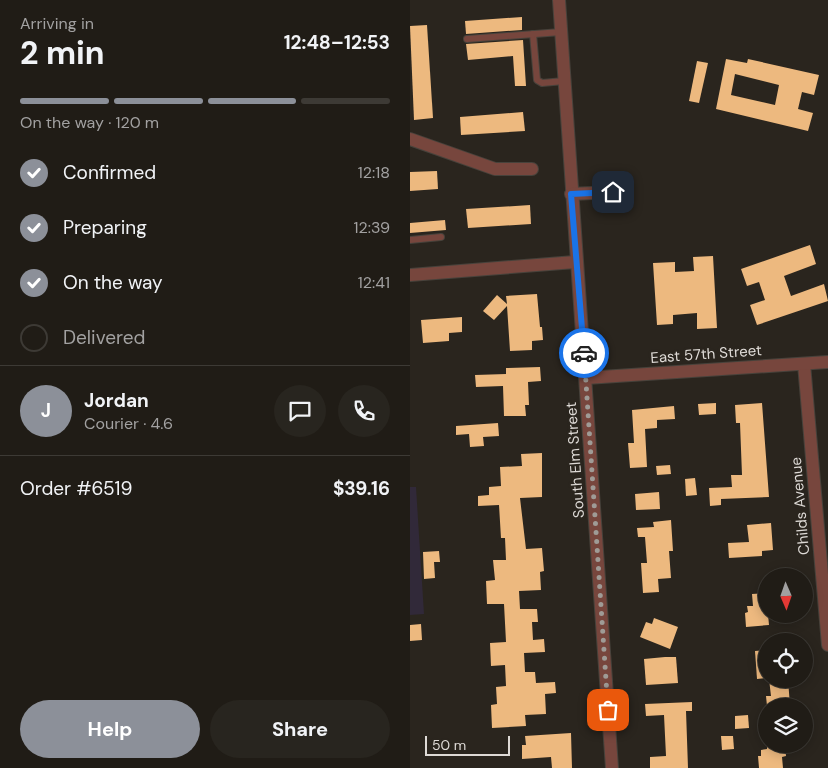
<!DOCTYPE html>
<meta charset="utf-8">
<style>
:root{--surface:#201c16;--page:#28251f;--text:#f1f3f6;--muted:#a2a1a1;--line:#3d3a35;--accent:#8c9099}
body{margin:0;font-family:"DM Sans",sans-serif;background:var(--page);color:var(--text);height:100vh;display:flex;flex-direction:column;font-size:19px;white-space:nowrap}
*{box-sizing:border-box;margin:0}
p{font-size:16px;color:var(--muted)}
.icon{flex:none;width:28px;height:28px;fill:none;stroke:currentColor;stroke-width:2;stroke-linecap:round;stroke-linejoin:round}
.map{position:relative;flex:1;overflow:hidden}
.panel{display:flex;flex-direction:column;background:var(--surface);width:410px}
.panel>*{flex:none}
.needle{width:32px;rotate:178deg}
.fabs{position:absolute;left:348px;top:568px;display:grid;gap:10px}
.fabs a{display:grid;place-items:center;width:55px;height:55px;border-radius:50%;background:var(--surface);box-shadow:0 2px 12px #0003,0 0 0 1px var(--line);font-size:25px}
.scale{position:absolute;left:15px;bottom:12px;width:85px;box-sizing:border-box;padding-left:5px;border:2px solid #dedad6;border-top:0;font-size:14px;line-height:18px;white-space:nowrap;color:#dedad6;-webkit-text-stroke:4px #2a251e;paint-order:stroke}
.pin{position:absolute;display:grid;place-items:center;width:42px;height:42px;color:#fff;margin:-21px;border-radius:10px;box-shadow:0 2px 8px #0006}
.courier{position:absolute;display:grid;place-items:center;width:50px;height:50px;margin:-25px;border:4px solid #1a73e8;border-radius:50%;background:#fff;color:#222;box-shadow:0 1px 6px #0007}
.overview em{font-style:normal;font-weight:700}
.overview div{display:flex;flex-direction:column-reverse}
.overview{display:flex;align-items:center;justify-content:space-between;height:85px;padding:0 20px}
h1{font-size:32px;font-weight:700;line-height:38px}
.bar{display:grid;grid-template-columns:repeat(4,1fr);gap:8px 5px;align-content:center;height:60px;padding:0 20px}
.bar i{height:6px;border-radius:4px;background:var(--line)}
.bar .on{background:var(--accent)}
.bar p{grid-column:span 4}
.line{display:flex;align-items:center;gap:12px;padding:0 20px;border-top:1px solid var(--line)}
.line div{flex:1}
.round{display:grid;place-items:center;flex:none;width:52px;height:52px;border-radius:26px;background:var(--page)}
ol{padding:0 20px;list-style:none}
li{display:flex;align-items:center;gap:15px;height:55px}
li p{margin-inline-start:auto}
li .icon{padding:5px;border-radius:50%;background:var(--accent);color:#fff;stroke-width:4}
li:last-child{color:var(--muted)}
li i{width:28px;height:28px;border:2px solid var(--line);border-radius:50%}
.button{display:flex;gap:10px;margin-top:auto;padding:10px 20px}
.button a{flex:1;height:58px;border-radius:30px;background:var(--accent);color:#fff;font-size:20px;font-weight:700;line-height:58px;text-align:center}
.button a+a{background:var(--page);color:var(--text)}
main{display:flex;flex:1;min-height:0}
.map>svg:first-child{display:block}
</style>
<main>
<section class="panel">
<div class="overview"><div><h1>2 min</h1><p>Arriving in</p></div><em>12:48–12:53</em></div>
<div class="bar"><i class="on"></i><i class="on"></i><i class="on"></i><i></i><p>On the way · 120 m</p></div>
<ol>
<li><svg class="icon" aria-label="check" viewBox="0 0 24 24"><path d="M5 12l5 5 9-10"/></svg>Confirmed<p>12:18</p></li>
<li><svg class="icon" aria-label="check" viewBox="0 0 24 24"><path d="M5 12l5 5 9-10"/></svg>Preparing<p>12:39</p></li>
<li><svg class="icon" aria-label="check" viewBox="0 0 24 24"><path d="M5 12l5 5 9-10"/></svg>On the way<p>12:41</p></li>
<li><i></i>Delivered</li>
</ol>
<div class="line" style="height:90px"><b class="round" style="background:var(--accent);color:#fff">J</b><div><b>Jordan</b><p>Courier · 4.6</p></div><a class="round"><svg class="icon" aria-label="chat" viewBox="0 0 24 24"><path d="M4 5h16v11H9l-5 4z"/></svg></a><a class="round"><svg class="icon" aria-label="phone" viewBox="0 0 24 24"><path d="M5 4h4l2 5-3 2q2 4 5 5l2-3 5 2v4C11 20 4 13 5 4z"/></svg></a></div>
<div class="line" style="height:65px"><div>Order #6519</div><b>$39.16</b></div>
<div class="button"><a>Help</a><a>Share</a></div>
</section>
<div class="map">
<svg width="418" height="768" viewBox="0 0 418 768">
<rect width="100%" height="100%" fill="#2a251e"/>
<path fill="#312939" d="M0,487H6L14,614L0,615Z"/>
<g fill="#edb97f" fill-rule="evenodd">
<path d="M112,17V30L56,34L55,21Z"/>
<path d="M17,25L23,118L4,120L0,26Z"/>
<path d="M113,40L116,86H105L103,56L58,60L56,44Z"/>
<path d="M316,59L337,63L338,59L409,75L404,95L392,92L388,109L403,113L398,131L306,109ZM325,74L369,85L365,105L321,95Z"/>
<path d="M287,61L298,63L289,103L279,101Z"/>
<path d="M113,112L115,131L51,135L50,117Z"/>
<path d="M27,171L28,189L0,191V172Z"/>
<path d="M120,205L121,224L58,228L56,209Z"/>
<path d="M35,220L36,230L0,233V223Z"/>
<path d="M400,245L406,264L374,276L381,296L414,284L418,301L347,325L340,305L355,300L349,282L337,286L331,269Z"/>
<path d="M303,256L307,328L287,329V313L263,315V324L247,325L243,263L265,262V272L284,271L283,257Z"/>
<path d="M127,294L130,327H132L133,340L122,341V350L100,351L97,306L84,320L73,311L87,295L97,304L96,296Z"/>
<path d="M52,317V332L39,333V341L13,343L11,320Z"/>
<path d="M130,367L131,381L118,382L119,405H115L116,416H94L93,386L66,387L65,375L96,374V368Z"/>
<path d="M306,403V414L289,415L288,404Z"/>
<path d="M352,403L359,497L311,499V505L300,506L299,488L322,487L321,475H332L330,423H326L325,405Z"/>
<path d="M264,406L265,419L247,420V428L235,429L237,467L220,468L218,443H224L222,410Z"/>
<path d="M88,423L89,436L73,437L74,446L60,447L59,434L46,435V426Z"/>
<path d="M132,453V497L110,498L116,549L132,548L134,571L130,572L131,590L109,591L110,609H127L128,622H122L123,640L134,639L135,652L114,653L115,672H125L126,683L145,682L146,693L135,694L136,714L115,715L116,726L82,728L81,705L87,704L86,687L96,686L95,665L81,666L80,643L96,642L94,604H77L76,581L85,580L83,560H96L95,538H91L89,505L68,506V496L79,495V487L91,486L90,467L112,466L111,454Z"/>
<path d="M260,465L261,474L247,475L246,466Z"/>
<path d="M285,478L287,495L276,496L275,479Z"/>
<path d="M249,492L250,509L226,510L225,494Z"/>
<path d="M261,520L263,551H259L261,578L248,579L249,592L233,593L231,563H237L235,537H228L227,528L244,527L243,522Z"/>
<path d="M361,523L363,550L352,551V556L319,558L318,543L339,542L337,525Z"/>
<path d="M29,551L30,562H24L25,578L14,579L13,552Z"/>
<path d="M356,593V614H358L359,625L336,627L335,613L338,612L337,606H343L342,594Z"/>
<path d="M244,618L268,627L260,649L230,637L236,622L242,624Z"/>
<path d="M11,624L12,640L0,641V625Z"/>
<path d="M356,650V678L347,679L345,651Z"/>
<path d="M255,657H266L268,683L236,685L234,659Z"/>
<path d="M359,679H378L380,706H357L356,696H361Z"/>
<path d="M282,702V711H276L278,768H240V757L256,756L254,715L236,716L235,704Z"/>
<path d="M338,715L339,728L325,729V716Z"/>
<path d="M161,733L162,768H142L141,757L112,759V745H116L115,736Z"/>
<path d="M311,736H323L324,749L312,750Z"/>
<path d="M357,744H375L376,756L372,757L373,768H349L348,756H351V750L357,749Z"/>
</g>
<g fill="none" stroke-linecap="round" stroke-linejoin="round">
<defs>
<g id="lane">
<path d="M123,34L127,80L132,83L154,81"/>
<path d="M57,39L151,32"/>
<path d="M0,240L31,237"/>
</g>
<g id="street">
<path d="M149,0L202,768"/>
<path d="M0,139L85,169H122"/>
<path d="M161,194L203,192"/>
<path d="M0,275L165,262"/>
<path d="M394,364L418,645"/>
<path d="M176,378L418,362"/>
</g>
</defs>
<use href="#lane" stroke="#47423b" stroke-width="8"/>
<use href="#street" stroke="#47423b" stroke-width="14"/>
<use href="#lane" stroke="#77463d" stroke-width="6"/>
<use href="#street" stroke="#77463d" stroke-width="12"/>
</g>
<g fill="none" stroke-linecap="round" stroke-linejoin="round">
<path stroke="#9f9b96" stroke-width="5" stroke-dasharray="0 9" d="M174,353L198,710"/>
<path stroke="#1a73e8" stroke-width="6" d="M174,353L161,194L203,192"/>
</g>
<g text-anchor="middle" stroke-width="5" stroke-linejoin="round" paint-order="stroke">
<g font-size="15" fill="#dedad6" stroke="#2a251e">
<text transform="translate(296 354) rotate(-4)" y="5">East 57th Street</text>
<text transform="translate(165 460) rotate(-94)" y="5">South Elm Street</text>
<text transform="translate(390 506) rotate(-95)" y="5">Childs Avenue</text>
</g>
</g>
</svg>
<div class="fabs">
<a><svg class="needle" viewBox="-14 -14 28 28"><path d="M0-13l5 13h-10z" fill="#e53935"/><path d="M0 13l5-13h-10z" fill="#a2a1a1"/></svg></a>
<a><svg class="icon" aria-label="locate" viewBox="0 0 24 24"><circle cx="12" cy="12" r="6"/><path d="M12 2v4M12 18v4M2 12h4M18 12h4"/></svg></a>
<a><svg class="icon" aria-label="layers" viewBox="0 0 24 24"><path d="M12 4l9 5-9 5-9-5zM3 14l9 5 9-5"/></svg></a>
</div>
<div class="scale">50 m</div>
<div class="pin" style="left:198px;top:710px;background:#ea580c"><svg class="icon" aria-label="bag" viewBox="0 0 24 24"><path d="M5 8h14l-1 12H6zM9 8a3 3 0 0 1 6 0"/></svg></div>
<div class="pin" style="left:203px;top:192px;background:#1f2937"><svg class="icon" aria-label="home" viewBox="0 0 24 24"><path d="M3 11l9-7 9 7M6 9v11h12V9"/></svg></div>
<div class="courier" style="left:174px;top:353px"><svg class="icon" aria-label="car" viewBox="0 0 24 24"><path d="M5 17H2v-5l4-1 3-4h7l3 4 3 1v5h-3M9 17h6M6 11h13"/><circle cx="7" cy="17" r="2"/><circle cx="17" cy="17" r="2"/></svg></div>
</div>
</main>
